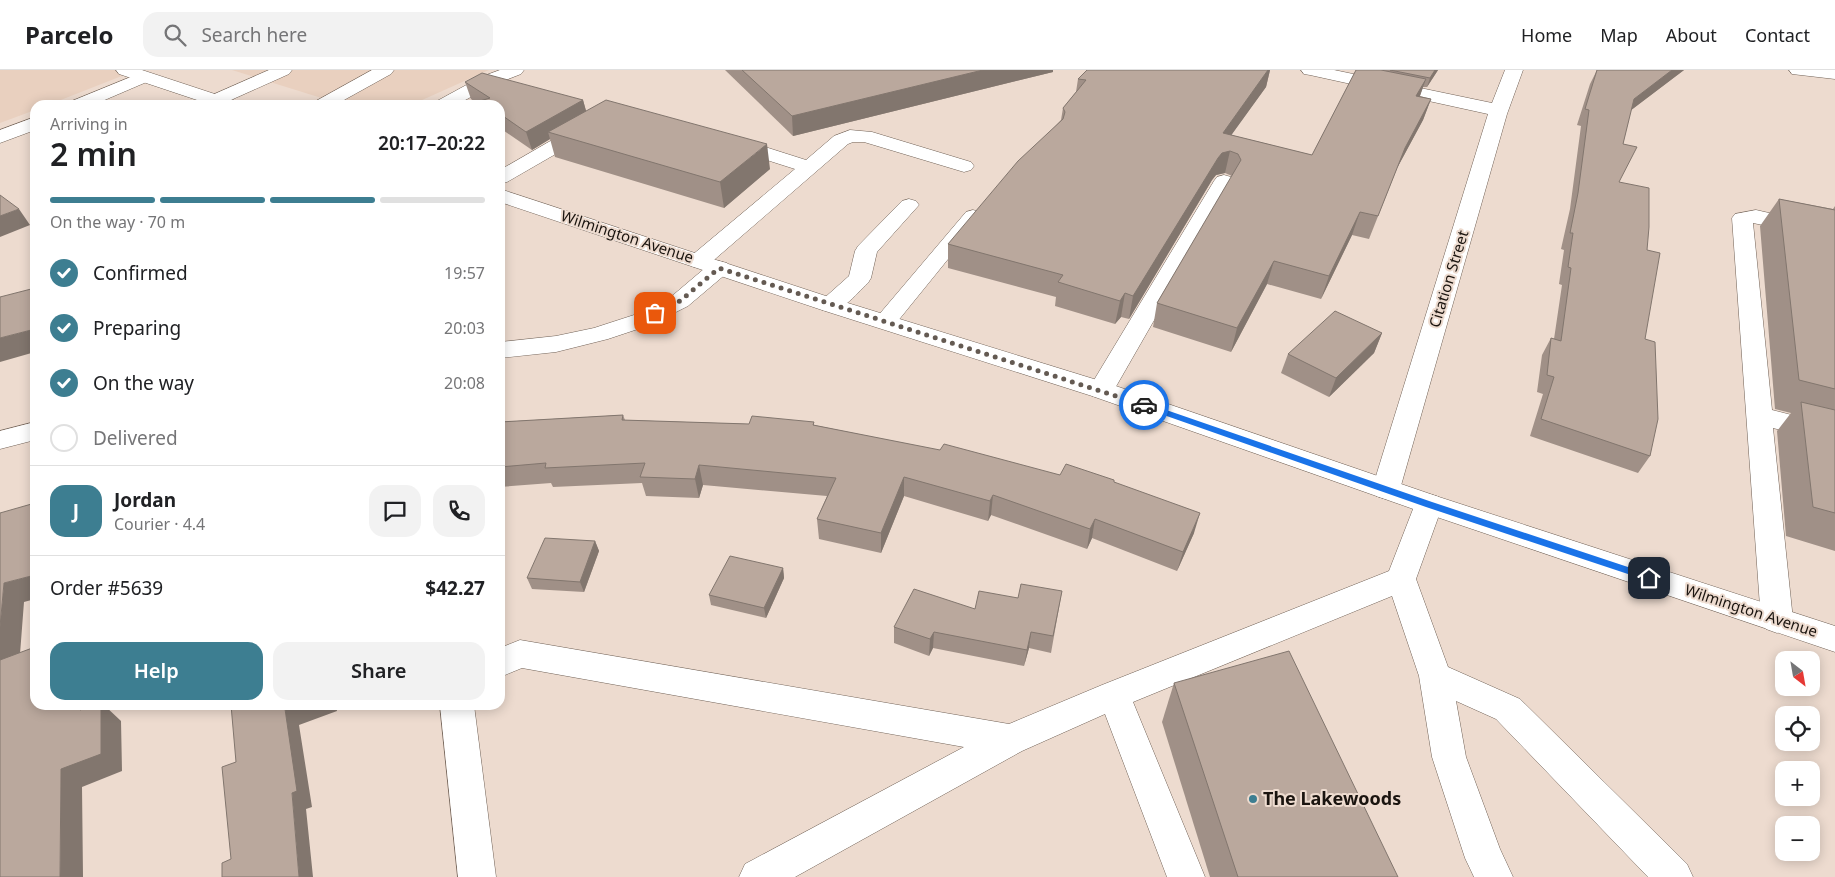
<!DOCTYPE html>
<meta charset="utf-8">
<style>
:root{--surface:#fff;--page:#f2f2f2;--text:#202124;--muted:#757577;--line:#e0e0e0;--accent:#3d7e91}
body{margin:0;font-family:"Noto Sans",sans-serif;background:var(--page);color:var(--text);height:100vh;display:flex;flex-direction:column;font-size:19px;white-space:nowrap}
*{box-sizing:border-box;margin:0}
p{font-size:16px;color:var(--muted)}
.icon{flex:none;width:28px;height:28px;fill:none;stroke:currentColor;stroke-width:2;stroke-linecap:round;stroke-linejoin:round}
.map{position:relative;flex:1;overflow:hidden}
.sheet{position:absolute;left:30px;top:30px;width:475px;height:610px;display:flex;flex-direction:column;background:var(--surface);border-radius:15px;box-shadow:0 2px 12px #0003}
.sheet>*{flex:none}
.needle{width:32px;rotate:149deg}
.controls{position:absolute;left:1775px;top:581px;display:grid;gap:10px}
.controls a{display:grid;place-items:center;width:45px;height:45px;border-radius:10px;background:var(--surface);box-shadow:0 2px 12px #0003;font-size:25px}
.pin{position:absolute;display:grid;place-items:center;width:42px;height:42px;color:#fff;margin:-21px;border-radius:10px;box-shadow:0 2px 8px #0006}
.courier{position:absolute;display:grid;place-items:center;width:50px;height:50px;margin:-25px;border:4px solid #1a73e8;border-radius:50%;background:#fff;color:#222;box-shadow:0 1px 6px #0007}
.summary em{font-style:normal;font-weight:600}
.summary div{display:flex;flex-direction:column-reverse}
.summary{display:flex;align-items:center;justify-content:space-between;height:85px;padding:0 20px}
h1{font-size:32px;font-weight:600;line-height:38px}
.bar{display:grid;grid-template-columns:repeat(4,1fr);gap:8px 5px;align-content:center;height:60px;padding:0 20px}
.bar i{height:6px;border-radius:4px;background:var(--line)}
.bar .current{background:var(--accent)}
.bar p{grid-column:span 4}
.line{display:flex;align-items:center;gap:12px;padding:0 20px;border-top:1px solid var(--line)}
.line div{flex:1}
.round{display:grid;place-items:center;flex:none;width:52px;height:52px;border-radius:15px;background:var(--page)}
ol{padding:0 20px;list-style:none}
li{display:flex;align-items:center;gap:15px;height:55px}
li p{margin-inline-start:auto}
li .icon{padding:5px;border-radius:50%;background:var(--accent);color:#fff;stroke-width:4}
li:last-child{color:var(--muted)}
li i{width:28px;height:28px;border:2px solid var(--line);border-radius:50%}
.cta{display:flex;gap:10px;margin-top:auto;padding:10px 20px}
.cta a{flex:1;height:58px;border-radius:15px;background:var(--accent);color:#fff;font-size:20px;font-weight:600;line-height:58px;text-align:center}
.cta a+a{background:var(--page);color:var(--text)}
header{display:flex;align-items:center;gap:30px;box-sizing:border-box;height:70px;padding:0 25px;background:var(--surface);border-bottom:1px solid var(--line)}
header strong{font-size:24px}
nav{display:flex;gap:28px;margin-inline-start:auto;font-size:18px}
.search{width:350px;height:45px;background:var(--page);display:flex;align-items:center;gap:12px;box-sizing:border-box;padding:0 18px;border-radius:15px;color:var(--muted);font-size:19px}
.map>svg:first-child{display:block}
</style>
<header>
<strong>Parcelo</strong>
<div class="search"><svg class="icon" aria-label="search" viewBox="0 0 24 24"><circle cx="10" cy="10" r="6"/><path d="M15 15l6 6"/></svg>Search here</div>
<nav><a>Home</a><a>Map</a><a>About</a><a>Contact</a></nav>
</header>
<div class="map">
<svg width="1835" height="807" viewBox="0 0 1835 807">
<rect width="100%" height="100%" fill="#eddbcf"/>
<g fill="#e9d0bf">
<path d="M0,0H137L48,35H35V40L0,53Z"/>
<path d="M232,0H489L411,35H344Z"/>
</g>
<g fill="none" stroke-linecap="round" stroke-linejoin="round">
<defs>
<g id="minor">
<path d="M269,0H292L289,4L222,34H210L207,30L210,26Z"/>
<path d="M372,0H394L391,4L335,35H313L316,31Z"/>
<path d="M500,0H524L521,4L493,15L456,35H434L437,31L481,7Z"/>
<path d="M1301,0H1334L1492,33L1505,0H1523L1507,44L1400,419L1396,426L1386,429L1376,426L1372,419L1488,44L1310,5L1304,4Z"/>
<path d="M1789,0H1835V9L1792,4Z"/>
<path d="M143,2L149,3L152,7L149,11L93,35H69L72,31Z"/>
<path d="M35,47V60L0,73V60Z"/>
<path d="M585,53L592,55L594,59L592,63L507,112L500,114V100L578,55Z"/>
<path d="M850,60L872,62L971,92L974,96L971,100L964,102L864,72H853L848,74L707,196L699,198L691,196L688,191L691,186L795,99L726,77L724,73L726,69L733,67L740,69L806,90L834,66Z"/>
<path d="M1224,105L1231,107L1234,111L1114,320L1110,326L1101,328L1092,326L1088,320L1214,111L1217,107Z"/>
<path d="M909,129L916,131L919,135L877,182L871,208L868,213C855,225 841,245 822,240L818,235L822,230L849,206L855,181L858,176L902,131Z"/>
<path d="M973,140L980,142L983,146L893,257L885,259L877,257L873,252L877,247L966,142Z"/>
<path d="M1756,140L1835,158V170L1753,153L1772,340L1835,356V374L1773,358L1793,550L1788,559L1777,563L1766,559L1761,550L1732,148L1735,144Z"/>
<path d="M719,191L727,193L730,198L727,203L688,236L650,255L608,269L556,282L500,288V272L556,266L594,258L634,245L672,226L711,193Z"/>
<path d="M35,352V370L0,379V361Z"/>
<path d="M1429,424L1439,427L1443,434L1416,509L1448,597L1520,629L1687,794L1693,807H1648L1496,649L1456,631L1466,687L1500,779L1513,807H1474L1465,788L1432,687L1419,606L1392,526L1133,632L1205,807H1167L1105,644L1022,681L795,807H739L745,794L964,677L522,598L500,607V578L520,570L1009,654L1102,615L1389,501L1415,434L1419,427Z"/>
<path d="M440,635H474L496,807H458Z"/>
</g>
<g id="major">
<path d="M116,0H142L236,31L239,35H212L119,4Z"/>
<path d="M500,119L838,230L1110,314L1439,427L1835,556V582L1419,441L1092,326L822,240L500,132Z"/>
</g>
</defs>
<use href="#minor" stroke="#716257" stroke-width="1"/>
<use href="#major" stroke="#716257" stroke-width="1"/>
<use href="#minor" fill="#fff" fill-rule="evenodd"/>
<use href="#major" fill="#fff" fill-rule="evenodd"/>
</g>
<g fill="#a09087">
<path d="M725,0H1053V2L793,66Z"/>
<path d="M1087,0H1270L1266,17L1231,65L1312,85L1356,0H1438L1427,17H1423L1420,26L1431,29L1423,50L1396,100L1369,169L1352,165L1321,229L1267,214L1231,282L1153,257L1157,233L1232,106L1225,103L1216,105L1212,110L1129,249L1121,247L1115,254L1055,236L1056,227L948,198V174L1061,50L1063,38L1076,22L1078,9Z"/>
<path d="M1597,0H1684L1631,40L1623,74L1619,112L1647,180L1645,269L1650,386L1638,403L1530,366L1543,324L1537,322L1542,285L1551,268L1554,269L1562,215L1559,214L1564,180L1561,179L1570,139L1581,56L1577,55L1590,14Z"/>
<path d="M465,12L583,30L586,41L770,99L724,138L555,87L550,69L532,80L500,58V35H479L471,29Z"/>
<path d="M1779,129L1833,139L1835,136V481L1786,466L1777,361L1791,343L1775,339L1760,156Z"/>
<path d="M1382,263L1374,283L1329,327L1281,303L1288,284Z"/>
<path d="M623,345L625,350L749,354L814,352V355L1060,405L1114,412L1194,463L1177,501L1092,468L1087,479L991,445L988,451L904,426L881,483L819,469L817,449L827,426L703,415L699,428L646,426L642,413L553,417L551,413L500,417V352Z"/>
<path d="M595,471L599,481L584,522L532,519L527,508Z"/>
<path d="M783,498L784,508L766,548L711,535L709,525Z"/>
<path d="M1062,521L1051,583L1029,578L1024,596L933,578L929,586L894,573V557L975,539L1018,528Z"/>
<path d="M1174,613L1398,807H1210L1162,652Z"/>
</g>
<g fill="#82766e">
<path d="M983,0H1053V2L793,66L792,46Z"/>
<path d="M1268,0H1270L1266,17L1217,85L1223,63Z"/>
<path d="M1435,0H1438L1427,17L1430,8Z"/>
<path d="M1672,0H1684L1626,44L1634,29Z"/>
<path d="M1426,9L1418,31L1416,26Z"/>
<path d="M1431,29L1423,50L1396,100L1369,169L1405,78Z"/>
<path d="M583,30L588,48L548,62L550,69L532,80L526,62Z"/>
<path d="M767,74L770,99L724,138L720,112Z"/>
<path d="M1230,81L1225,103L1216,105L1212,110L1129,249L1133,226L1218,88L1222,83Z"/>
<path d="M19,139L30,155L0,167V146Z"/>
<path d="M1360,142L1352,165L1321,229L1329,206Z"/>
<path d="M1274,191L1267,214L1231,282L1237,258Z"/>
<path d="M1125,223L1121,247L1115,254L1120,231Z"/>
<path d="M35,259V282L0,292V268Z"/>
<path d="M1382,263L1374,283L1329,327L1336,308Z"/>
<path d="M699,395L703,415L699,428L695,409Z"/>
<path d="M904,407V426L881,483V463Z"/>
<path d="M993,425L991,445L988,451L990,431Z"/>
<path d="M1200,443L1194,463L1177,501L1183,482Z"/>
<path d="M1095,449L1092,468L1087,479L1090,459Z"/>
<path d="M595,471L599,481L584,522L580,512Z"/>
<path d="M783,498L784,508L766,548L764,538Z"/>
<path d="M35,505V529L24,532L18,610L0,594V557L4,513Z"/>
<path d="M934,562L933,578L929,586L930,569Z"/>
<path d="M1031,562L1029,578L1024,596L1027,580Z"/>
<path d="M80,635H100L80,640Z"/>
<path d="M101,635H104L121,651L122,701L82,717L83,807H60L61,699Z"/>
<path d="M295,635H336L337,641L299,655L312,737L306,739L313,807H299L285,639Z"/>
</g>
<g fill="#baa89d" stroke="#82766e">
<path d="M742,0H983L792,46Z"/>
<path d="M1087,0H1268L1223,63L1312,85L1356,0H1381L1426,9L1416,26L1431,29L1405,78L1378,146L1360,142L1329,206L1274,191L1237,258L1157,233L1241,90L1238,84L1230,81L1222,83L1218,88L1133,226L1125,223L1120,231L1058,212L1063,205L948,174L1018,91L1063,49L1065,42L1063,38L1086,10L1078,9Z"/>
<path d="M1390,0H1435L1430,8Z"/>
<path d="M1597,0H1672L1634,29L1623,74L1637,77L1619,112L1649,118V157L1647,180L1660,183L1645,269L1655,272L1658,349L1650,386L1541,349L1554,307L1547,305L1551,268L1561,271L1571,198L1568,197L1573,163H1570L1578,123L1589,40L1585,39Z"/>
<path d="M482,3L583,30L526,62L500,44V35H486L480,31L490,28L465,12Z"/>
<path d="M606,30L767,74L720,112L548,62Z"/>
<path d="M0,125L19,139L0,146Z"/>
<path d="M1779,129L1835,140V319L1799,310Z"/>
<path d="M35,218V259L0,268V227Z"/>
<path d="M1335,241L1382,263L1336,308L1288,284Z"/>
<path d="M1801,332L1835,340V443L1813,437Z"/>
<path d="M623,345L622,350L749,354L752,346L814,352L813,355L940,380L944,374L1060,405L1066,394L1114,410V412L1200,443L1183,482L1095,449L1090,459L993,425L990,431L904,407L881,463L817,449L836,408L699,395L695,409L640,407L645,393L545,398L546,393L500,397V352Z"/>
<path d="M35,433V505L4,513L0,557V443Z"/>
<path d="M545,468L595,471L580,512L527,508Z"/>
<path d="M730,486L783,498L764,538L709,525Z"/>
<path d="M1021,514L1062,521L1053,566L1031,562L1027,580L934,562L930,569L894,557L914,519L975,539L979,521L1018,528Z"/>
<path d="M35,577V635H80V640L94,635H101V684L61,699L60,807H0V590Z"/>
<path d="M1289,581L1398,807H1238L1174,613Z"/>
<path d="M231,635H295L285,639L297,721L292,723L299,807H222V793L231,789L222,697L236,692Z"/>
</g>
<path fill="#1a73e8" d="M1141,333H1146L1432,432L1652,505L1653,508L1649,511L1426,437L1141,337Z"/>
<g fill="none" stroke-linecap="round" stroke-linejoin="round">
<path stroke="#645a52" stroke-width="5" stroke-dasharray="0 9" d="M655,243L680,231L719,198L1144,335"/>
</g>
<circle fill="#3d7e91" stroke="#eddbcf" stroke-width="2" cx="1253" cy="729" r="5"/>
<g text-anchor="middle" stroke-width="4" stroke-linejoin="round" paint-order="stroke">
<g font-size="15" fill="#1a140f" stroke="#eddbcf">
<text transform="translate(627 167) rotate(18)" y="5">Wilmington Avenue</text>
<text transform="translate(1449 209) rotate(-73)" y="5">Citation Street</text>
<text transform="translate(1751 541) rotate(18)" y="5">Wilmington Avenue</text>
</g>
<g font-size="18" font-weight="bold" fill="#1a140f" stroke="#eddbcf" text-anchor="start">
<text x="1263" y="735">The Lakewoods</text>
</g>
</g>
</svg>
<div class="controls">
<a><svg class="needle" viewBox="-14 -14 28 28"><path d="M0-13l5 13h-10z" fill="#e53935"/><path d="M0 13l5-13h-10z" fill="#757577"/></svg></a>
<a><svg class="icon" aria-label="locate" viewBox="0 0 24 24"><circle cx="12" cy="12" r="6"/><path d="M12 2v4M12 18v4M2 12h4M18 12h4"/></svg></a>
<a>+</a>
<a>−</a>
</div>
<div class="pin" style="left:655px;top:243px;background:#ea580c"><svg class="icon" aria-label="bag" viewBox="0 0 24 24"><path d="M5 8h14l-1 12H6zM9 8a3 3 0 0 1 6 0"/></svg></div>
<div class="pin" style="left:1649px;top:508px;background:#1f2937"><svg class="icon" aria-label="home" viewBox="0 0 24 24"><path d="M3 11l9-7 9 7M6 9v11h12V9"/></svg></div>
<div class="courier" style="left:1144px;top:335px"><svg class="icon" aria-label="car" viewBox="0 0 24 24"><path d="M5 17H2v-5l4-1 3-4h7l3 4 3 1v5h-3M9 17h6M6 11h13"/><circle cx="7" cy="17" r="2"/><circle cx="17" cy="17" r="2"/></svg></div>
<section class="sheet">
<div class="summary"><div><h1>2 min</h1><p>Arriving in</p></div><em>20:17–20:22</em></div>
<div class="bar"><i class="current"></i><i class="current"></i><i class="current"></i><i></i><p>On the way · 70 m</p></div>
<ol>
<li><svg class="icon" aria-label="check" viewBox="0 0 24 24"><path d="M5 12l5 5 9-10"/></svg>Confirmed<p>19:57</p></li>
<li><svg class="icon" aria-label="check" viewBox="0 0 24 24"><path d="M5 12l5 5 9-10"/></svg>Preparing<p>20:03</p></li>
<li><svg class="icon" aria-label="check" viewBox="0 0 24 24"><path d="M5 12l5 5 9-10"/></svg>On the way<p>20:08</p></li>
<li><i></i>Delivered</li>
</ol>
<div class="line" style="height:90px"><b class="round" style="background:var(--accent);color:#fff">J</b><div><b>Jordan</b><p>Courier · 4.4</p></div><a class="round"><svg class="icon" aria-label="chat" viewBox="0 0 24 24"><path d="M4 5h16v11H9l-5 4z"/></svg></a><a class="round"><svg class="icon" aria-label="phone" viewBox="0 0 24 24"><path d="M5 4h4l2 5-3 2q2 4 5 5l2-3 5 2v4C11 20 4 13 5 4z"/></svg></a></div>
<div class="line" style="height:65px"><div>Order #5639</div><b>$42.27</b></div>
<div class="cta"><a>Help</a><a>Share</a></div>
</section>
</div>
